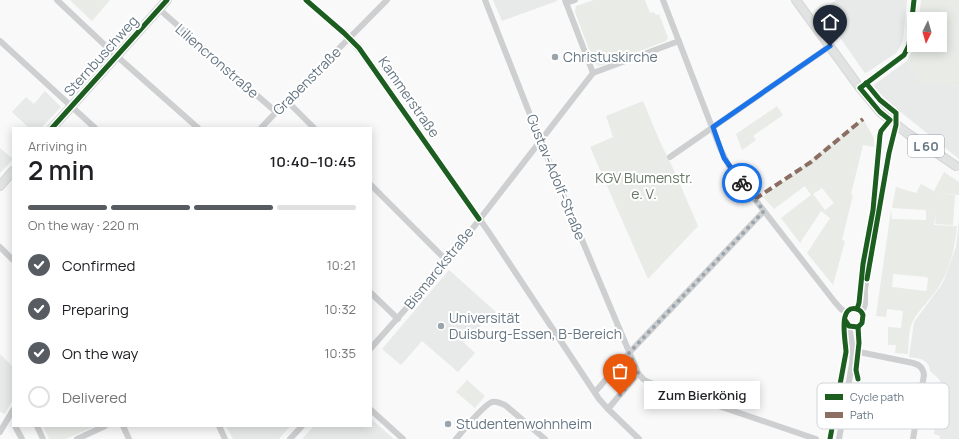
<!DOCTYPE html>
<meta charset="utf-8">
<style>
:root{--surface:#fff;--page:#f2f2f2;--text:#202124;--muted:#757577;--line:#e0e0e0;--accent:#565c61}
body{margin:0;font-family:Manrope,sans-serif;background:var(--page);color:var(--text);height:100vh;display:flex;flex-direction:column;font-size:15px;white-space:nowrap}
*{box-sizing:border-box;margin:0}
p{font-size:13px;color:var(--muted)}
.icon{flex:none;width:22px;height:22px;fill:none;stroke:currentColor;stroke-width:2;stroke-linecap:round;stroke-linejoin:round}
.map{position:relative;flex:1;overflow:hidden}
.drawer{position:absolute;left:12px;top:127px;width:360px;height:300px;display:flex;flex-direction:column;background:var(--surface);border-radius:0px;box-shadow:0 2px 10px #0003}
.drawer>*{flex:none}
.needle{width:26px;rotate:185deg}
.buttons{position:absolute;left:907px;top:12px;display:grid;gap:8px}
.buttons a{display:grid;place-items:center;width:40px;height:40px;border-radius:0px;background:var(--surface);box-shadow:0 2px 10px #0003;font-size:20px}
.pin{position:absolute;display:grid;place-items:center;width:34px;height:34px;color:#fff;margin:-41px -17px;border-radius:50% 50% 50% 0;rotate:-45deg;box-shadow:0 0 4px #0007}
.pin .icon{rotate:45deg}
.courier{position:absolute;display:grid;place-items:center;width:40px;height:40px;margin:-20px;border:3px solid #1a73e8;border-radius:50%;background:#fff;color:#222;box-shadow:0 1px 5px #0007}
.bubble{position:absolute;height:28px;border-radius:0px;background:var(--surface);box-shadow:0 2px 10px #0003;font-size:13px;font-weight:600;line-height:28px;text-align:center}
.headline em{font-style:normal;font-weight:600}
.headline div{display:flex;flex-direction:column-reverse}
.headline{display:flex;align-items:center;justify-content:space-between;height:68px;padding:0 16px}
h1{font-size:26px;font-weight:600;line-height:30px}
.bar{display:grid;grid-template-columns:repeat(4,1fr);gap:6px 4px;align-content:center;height:48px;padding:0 16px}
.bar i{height:5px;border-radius:3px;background:var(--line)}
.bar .active{background:var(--accent)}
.bar p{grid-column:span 4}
ol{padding:0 16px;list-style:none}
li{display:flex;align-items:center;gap:12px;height:44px}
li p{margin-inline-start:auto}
li .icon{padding:4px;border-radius:50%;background:var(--accent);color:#fff;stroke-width:4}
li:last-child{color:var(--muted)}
li i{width:22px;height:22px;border:2px solid var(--line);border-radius:50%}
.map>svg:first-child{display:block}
</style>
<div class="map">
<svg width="959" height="439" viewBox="0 0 959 439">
<rect width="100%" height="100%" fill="#f9f9f9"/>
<g fill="#e8e9e9">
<path d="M493,0H556L557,1L502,21Z"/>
<path d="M836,0H907L903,40L901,45L896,53L866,73L864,72L821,10Z"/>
<path d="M907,61L920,82L959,86V159L892,105L874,88L873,86L875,84Z"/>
<path d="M45,91L61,107L41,128H29L12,112L26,97L34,104Z"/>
<path d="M0,148L13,159L0,173Z"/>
<path d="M959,219V439H940V436L934,434L938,406H940L944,387L943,386L939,379L930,371L929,366L926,362L921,359L909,357L914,322L940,287L944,280L956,247Z"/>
<path d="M449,270L496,312L463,342L475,353L458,372L422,341L401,365L382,349Z"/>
<path d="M0,354L13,367V399L5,414L0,412Z"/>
<path d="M371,419L394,439H302L314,426H371Z"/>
<path d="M226,426H290L279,439H233Z"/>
</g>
<g fill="#e8ebe6" fill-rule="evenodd">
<path d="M70,0H110L92,21Z"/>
<path d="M594,0H645L650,13L654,12L656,15L659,14L668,38L666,41L603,65L599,66L594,63L575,12L576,6Z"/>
<path d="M921,0H959V86L920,83L907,61L915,45H940V19H919Z"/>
<path d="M643,101L660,142L672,166L698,226L648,279L590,147L613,137L606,116Z"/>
<path d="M777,106L783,115L753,136L756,140L742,150L736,134L767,113L768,111L769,112Z"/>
<path d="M863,119L874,138V147L863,145L851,194L853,195L842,240L845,241L833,285L807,253L830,218L821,211L800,243L781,218L811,195L805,186L774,209L763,197ZM822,188L834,203L825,210L813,194Z"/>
<path d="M944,172L959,182V195L937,193L955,195L953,225L935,224L936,212L934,225L957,226C955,247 950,270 938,288C930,300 918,310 912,323C908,332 909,345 908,354L895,353L896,345H888V327L901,328L903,311L887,309L886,317L876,316L891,210L892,219L926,220V210L892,208L896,187L916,193L921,184L934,191ZM893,274L926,277L928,278L927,288L926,291L892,287Z"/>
<path d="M467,380L485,396L475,408L456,392Z"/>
<path d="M43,426H95L66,439H49Z"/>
</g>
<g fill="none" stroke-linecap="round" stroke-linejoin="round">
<defs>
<g id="major">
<path d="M796,0L860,88L880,112L907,133L956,166"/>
<path d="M52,128L167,0"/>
<path d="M0,186L13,171"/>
</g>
</defs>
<use href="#major" stroke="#d5d6d7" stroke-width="10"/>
<g stroke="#cecfd0" stroke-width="6">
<path d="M57,0L111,51L198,128"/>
<path d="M306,0L344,33L370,63L490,234L599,399L608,409L639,439"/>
<path d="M485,0L540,140L638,373L608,409"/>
<path d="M565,0L593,73"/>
<path d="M663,0L720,148L729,166L834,301L841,309L847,313"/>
<path d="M566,3L575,0"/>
<path d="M159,9L276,112"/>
<path d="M0,41L95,128"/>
<path d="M593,73L679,41"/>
<path d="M860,88L904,55L909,45L914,0"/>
<path d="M287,101L314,128"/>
<path d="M261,128C302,84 345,43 387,0"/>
<path d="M670,157L830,46"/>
<path d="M371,185L447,261"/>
<path d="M0,247L13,260"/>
<path d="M371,293L398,319"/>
<circle cx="854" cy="318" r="9"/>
<path d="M857,309L864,292"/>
<path d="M862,313L865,304V289L889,153L896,125"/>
<path d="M371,348L442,268L593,73"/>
<path d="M853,350L864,353L913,363C920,365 923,368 924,375L913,439"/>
<path d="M856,355L859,343L858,327"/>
<path d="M638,373L643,379L648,382L816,439"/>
<path d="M595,392L629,353L764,211"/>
<path d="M371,410L403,439"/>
<path d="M15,426L22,439"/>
<path d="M37,426L43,439"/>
<path d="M123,426L129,439"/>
<path d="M219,426L225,439"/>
<path d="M0,432L13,410"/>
<path d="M77,439L105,426"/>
<path d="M290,439L302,426"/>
<path d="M456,439C464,430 482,406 492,402C497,401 500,403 505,405L545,439"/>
<path d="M839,439L852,364L853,350L849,326"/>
</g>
<use href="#major" stroke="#e1e2e2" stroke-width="8"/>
<path stroke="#8d6e63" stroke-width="4" stroke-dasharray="8 4" stroke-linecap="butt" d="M755,199L811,162L863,119"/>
<defs>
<g id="cycleway">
<path d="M306,0L344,33L359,48L479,219"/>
<path d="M866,83L880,100L896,113V125L889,153L867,279"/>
<path d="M52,128L167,0"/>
<path d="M857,309L859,303L863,264L873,210L880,135L881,131L890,120L880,112L860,88L904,55L909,45L914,0"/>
<path d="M858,327L859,343L856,370L858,379"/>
<path d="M830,439L846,352C846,343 837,304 857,309C860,310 862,312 863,315L862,323L858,327L849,326L845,320"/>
</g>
</defs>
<use href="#cycleway" stroke="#fff" stroke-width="8"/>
<use href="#cycleway" stroke="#1b5e20" stroke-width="5"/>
</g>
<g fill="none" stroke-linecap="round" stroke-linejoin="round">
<path stroke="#99a4ac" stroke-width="4" stroke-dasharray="0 7.2" d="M620,395L638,373L629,353L764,211L742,183"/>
<path stroke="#1a73e8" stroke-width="5" d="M742,183L724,158L713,127L830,46"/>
</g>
<g fill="#99a4ac" stroke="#fff" stroke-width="1.5">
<circle cx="555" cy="57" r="4"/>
<circle cx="441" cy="326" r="4"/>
<circle cx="448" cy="424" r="4"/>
</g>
<g text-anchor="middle" stroke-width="4" stroke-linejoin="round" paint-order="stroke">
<rect fill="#fff" stroke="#939fa8" stroke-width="1" x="908" y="135" width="36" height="22" rx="3"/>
<g font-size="13" font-weight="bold" fill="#657683">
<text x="926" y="151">L 60</text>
</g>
<g font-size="14" fill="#657683" stroke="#fff">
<text transform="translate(101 56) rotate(-48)" y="5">Sternbuschweg</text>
<text transform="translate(217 61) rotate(41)" y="5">Liliencronstraße</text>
<text transform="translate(307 81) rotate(-45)" y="5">Grabenstraße</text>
<text transform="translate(409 97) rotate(55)" y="5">Kammerstraße</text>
<text transform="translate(556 177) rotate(68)" y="5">Gustav-Adolf-Straße</text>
<text transform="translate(439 268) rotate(-51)" y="5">Bismarckstraße</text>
</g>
<g font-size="14" fill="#657683" stroke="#fff" text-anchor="start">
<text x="563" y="62">Christuskirche</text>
<text x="449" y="323">Universität<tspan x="449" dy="16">Duisburg-Essen, B-Bereich</tspan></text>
<text x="456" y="429">Studentenwohnheim</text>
</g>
<g font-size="14" fill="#687a64" stroke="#fff">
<text x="644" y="183">KGV Blumenstr.<tspan x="644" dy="16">e. V.</tspan></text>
</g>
</g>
<rect x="817" y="383" width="132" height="46" rx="6" fill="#fff" stroke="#d1d6da" stroke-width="1"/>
<rect x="825" y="394" width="18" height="6" fill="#1b5e20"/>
<rect x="825" y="412" width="18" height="6" fill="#8d6e63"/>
<g font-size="11" fill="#657683">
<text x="850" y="401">Cycle path</text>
<text x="850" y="419">Path</text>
</g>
</svg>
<div class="buttons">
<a><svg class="needle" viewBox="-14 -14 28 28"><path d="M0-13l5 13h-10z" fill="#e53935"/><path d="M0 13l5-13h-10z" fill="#757577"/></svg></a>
</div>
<div class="pin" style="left:620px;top:395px;background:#ea580c"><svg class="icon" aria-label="bag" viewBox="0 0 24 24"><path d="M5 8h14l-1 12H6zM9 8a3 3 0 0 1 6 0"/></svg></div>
<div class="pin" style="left:830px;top:46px;background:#1f2937"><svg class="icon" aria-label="home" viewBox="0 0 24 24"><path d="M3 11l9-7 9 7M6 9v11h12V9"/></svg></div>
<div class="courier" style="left:742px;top:183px"><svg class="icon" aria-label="bike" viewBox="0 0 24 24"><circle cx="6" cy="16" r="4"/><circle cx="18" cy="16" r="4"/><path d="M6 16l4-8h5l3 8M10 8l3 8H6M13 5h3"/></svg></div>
<div class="bubble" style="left:644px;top:381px;width:116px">Zum Bierkönig</div>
<section class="drawer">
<div class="headline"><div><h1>2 min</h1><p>Arriving in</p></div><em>10:40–10:45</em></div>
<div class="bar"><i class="active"></i><i class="active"></i><i class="active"></i><i></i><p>On the way · 220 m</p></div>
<ol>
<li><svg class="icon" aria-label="check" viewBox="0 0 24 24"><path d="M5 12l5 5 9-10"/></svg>Confirmed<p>10:21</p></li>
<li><svg class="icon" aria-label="check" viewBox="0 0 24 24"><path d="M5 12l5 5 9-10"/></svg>Preparing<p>10:32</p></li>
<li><svg class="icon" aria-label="check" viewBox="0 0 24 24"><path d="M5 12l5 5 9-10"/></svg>On the way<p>10:35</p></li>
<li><i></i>Delivered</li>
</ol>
</section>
</div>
